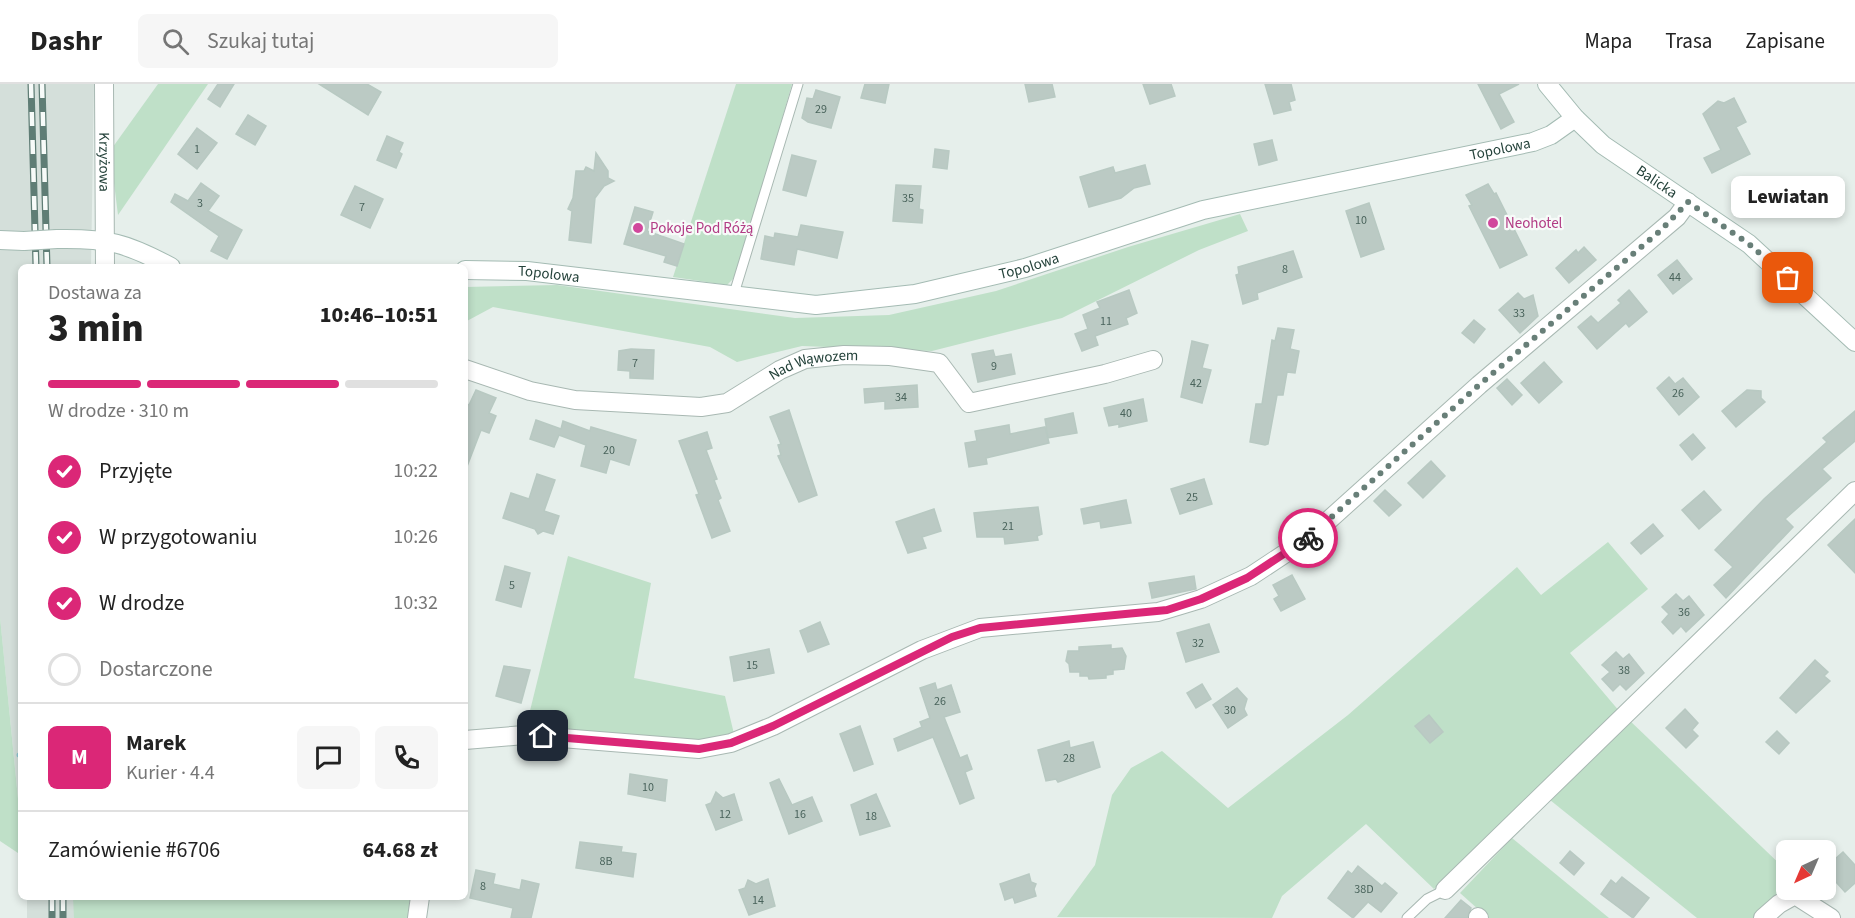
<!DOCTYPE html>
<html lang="pl">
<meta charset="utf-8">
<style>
:root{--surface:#fff;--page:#f6f6f6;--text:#222;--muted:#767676;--line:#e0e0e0;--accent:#db2777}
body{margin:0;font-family:"Source Sans 3",sans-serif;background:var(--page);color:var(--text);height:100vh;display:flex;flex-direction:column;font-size:22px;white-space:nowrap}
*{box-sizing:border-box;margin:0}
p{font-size:20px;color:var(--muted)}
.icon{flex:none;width:33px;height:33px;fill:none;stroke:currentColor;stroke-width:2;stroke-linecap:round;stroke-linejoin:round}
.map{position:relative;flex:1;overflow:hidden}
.side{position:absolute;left:18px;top:180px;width:450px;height:636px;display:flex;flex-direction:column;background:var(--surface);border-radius:9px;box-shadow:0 3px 9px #0003}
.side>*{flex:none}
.needle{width:39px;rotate:224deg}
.controls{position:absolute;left:1776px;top:756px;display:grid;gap:12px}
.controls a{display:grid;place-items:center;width:60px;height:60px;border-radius:9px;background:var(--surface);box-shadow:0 3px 9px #0003;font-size:30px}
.pin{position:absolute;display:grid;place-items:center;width:51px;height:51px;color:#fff;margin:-26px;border-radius:12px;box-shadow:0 3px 9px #0006}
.courier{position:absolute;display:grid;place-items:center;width:60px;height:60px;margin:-30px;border:4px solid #db2777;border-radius:50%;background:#fff;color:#222;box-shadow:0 2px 8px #0007}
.bubble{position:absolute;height:42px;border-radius:9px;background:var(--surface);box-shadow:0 3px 9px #0003;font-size:20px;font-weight:800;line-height:42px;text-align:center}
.head em{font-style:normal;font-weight:800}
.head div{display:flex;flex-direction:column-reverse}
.head{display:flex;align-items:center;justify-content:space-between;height:102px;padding:0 30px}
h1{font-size:39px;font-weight:800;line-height:45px}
.bar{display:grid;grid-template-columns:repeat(4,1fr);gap:9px 6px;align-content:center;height:72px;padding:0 30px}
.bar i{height:8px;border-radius:4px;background:var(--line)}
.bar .current{background:var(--accent)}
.bar p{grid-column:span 4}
.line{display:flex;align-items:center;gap:15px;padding:0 30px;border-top:2px solid var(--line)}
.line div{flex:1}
.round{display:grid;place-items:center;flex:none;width:63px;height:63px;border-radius:9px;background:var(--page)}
ol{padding:0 30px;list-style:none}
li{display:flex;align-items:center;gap:18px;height:66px}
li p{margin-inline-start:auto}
li .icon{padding:6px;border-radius:50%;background:var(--accent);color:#fff;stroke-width:4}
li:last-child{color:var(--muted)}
li i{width:33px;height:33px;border:3px solid var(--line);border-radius:50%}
header{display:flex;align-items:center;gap:36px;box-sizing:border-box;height:84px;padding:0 30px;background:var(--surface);border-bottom:2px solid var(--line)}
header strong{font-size:28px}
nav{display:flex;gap:33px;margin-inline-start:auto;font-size:21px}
.search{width:420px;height:54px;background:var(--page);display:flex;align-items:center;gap:15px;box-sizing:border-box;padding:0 21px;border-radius:9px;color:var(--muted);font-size:22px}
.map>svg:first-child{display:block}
</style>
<header>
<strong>Dashr</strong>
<div class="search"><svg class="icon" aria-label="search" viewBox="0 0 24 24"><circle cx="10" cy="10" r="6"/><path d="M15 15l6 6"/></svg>Szukaj tutaj</div>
<nav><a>Mapa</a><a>Trasa</a><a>Zapisane</a></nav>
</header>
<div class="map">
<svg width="1855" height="834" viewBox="0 0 1855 834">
<rect width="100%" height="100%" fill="#e6efeb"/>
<g fill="#d4dfda">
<path d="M0,0H94L91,183H21V745L0,533Z"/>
<path d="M27,813H103L105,834H27Z"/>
</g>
<g fill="#bfe0c8">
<path d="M158,0H208L118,131L110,67Z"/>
<path d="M736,0H792L742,175L733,195L727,201L673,193Z"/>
<path d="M1240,130L1248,147L1199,166L1062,234L932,267L802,262L737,278L710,263L493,223L465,238V203L557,201L795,234L889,231L996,207L1128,163Z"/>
<path d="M1608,458L1648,505L1570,569L1620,628L1434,805L1366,740L1282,812L1272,834L1057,833L1095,781L1112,711L1131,684L1162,667L1228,724L1348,631L1517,483L1541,511Z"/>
<path d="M568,472L651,499L634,594L725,612L734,650L691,658L526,643Z"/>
<path d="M0,533L21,745V771L0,757Z"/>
<path d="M1627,634L1786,786V799L1755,834H1697L1550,716Z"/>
<path d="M1512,754L1609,834H1488L1460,809Z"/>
<path d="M73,813H414L409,834H74Z"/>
</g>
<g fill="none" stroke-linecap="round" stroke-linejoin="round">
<path stroke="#8ec9d4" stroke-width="5" d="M19,671H21"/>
</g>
<g fill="#bbcac4" stroke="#b8c9c2" stroke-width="1.5">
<path d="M218,0H234L220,23L208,15Z"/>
<path d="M319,0H367L381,8L368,31Z"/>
<path d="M865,0H889L885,19L861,14Z"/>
<path d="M1025,0H1052L1055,13L1029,18Z"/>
<path d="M1143,0H1171L1175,12L1150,20Z"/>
<path d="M1265,0H1291L1295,16L1289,18L1291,26L1274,30Z"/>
<path d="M1478,0H1519L1499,10L1514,38L1501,45Z"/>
<path d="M816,6L840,13L831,44L808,38L802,34L807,14L813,15Z"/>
<path d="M1734,14L1746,38L1736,43L1750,70L1712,89L1704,74L1721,66L1703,30L1718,17L1724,19Z"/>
<path d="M248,31L266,42L255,61L236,50Z"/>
<path d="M197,44L217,59L197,85L178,70Z"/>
<path d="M387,52L403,59L399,68L402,70L396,84L377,76Z"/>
<path d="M1272,56L1277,76L1259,81L1254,60Z"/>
<path d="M935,65L949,67L947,85L933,83Z"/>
<path d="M596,69L608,87V94L614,97L604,102L595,114L591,159L569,156L572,127L568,125L573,114L576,87H584L586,83L594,87Z"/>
<path d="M792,71L816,77L806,112L783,106Z"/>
<path d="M1145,81L1150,100L1134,104L1121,114L1089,123L1080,93L1113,83L1115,89Z"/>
<path d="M201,99L219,112L208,127L242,146L227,175L211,167L219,152L171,118L175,110L188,117Z"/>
<path d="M1488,100L1494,110L1496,109L1527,171L1500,184L1469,122L1472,121L1466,111Z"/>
<path d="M896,101L921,102L919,125L923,126L922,139L893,137Z"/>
<path d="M355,102L383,115L370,144L341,131Z"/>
<path d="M1369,119L1384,165L1361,173L1346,127Z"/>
<path d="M635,123L653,128L647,147L684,160L677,182L664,178L666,172L624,160Z"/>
<path d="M801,141L843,148L837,174L797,165L794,181L761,175L765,152L774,154L775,149L798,153Z"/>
<path d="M1584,163L1596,176L1569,199L1556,184L1576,166L1578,169Z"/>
<path d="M1293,167L1302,193L1257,209L1258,215L1243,220L1236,191L1239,190L1238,183Z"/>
<path d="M1677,176L1692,195L1673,210L1658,191Z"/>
<path d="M1129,206L1137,229L1126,234L1128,240L1095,252L1098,261L1082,267L1075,250L1088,245L1083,231L1100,224L1097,218Z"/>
<path d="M1629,206L1647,228L1629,243L1626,239L1597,265L1578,243L1591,232L1598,239L1621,219L1618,216Z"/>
<path d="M1518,209L1524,215L1533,211L1538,232L1520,249L1499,226Z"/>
<path d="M1474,236L1485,245L1474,259L1462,249Z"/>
<path d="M1278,244L1294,246L1290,265L1299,267L1295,289L1287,288L1283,311H1277L1268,360L1265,361L1250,358L1256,320H1262L1272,256L1275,257Z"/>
<path d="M1192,257L1208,261L1202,284L1211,286L1202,319L1181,313Z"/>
<path d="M631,265L654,266L653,295L630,294V287L618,286L619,267Z"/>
<path d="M993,266L995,273L1011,270L1015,290L978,298L972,270Z"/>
<path d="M1544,278L1562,298L1539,319L1521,299Z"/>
<path d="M1669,293L1675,300L1683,294L1699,313L1679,331L1657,304Z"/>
<path d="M1507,295L1522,311L1512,321L1497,304Z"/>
<path d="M917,301L918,323L885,325V317L865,319L864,305Z"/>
<path d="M476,306L496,314L489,329L496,332L489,349L481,346L466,385L465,319L469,321Z"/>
<path d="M1747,306L1761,307V314L1765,318L1736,343L1722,327Z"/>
<path d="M1143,315L1147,337L1119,343V340L1109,342L1104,324Z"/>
<path d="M789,326L817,411L799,418L778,372L781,371L778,361L781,360L770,333Z"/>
<path d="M1855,327V357L1822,385L1831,394L1785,435L1793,443L1726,514L1714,501L1733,483L1715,466L1764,415L1827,358L1823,354Z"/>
<path d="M1073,329L1077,349L1048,354L1045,335Z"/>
<path d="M536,336L561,345L563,337L590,347L591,343L636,356L629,381L610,375L606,389L581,382L586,361L559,351L554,363L530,355Z"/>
<path d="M1009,341L1010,350L1045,343L1049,359L986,374L987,380L969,383L965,359L977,357L975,347Z"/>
<path d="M707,348L712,364L706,366L717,395L714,396L721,414L718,416L730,447L712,454L696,411L699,410L679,357Z"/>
<path d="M1693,350L1705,364L1692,376L1680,361Z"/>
<path d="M1431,377L1445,392L1423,414L1408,399Z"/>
<path d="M537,390L555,396L544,427L559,432L553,450L543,447L538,450L535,445L503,434L511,409L529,415Z"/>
<path d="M1204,395L1212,420L1180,430L1171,405Z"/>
<path d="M1385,406L1401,421L1389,432L1374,417Z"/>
<path d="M1704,407L1721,426L1699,445L1682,426Z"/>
<path d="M1126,416L1131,439L1101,444L1100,437L1084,440L1081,425Z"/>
<path d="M1038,423L1042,450L1037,452L1038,456L1005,460L1004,453H977L974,429Z"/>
<path d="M934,425L941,447L922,453L926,464L908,469L896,438Z"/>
<path d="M1855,435V489L1828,461Z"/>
<path d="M1653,440L1663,452L1641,470L1631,459Z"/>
<path d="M505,482L530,489L521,523L496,516Z"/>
<path d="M1292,491L1305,515L1281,527L1274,515L1279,512L1273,501Z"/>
<path d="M1194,492L1196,505L1152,514L1149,499Z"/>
<path d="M1676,510L1683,517L1689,512L1704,531L1686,548L1681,542L1673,550L1662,538L1669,530L1662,523Z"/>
<path d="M820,538L829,560L808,568L800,547Z"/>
<path d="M1209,540L1219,568L1186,578L1177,549Z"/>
<path d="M1111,561V565L1122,564L1126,572L1124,585L1113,586V590L1106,591V594L1089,595L1088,592H1080V588H1070L1069,580L1066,577L1068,567H1079V563Z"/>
<path d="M769,565L774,589L734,597L730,573Z"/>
<path d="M1616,568L1623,575L1629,570L1644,589L1626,606L1620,600L1613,607L1602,595L1610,588L1602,581Z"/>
<path d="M1815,576L1828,588L1824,592L1830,597L1796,629L1780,614Z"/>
<path d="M504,582L530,586L521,619L496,612Z"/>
<path d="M935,599L937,606L951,601L960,628L944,633L960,674L967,671L972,685L965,688L974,714L960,720L933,653L898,667L894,655L922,643L920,638L930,634L920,604Z"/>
<path d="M1202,600L1211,615L1196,624L1187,609Z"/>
<path d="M1237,604L1247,615L1244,625L1247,631L1228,644L1213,621Z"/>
<path d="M1685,625L1698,639L1692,646L1698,652L1686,664L1666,644Z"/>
<path d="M1429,631L1443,648L1430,659L1415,642Z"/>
<path d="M860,642L873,680L854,687L840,650Z"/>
<path d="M1777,647L1789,659L1779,670L1766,658Z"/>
<path d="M1069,657L1070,664L1093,658L1100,683L1058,698L1056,695L1046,697L1038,666Z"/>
<path d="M630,690L667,696L665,717L628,710Z"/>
<path d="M779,695L792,721L812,713L822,737L789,750L770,699Z"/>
<path d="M716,708L723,714L734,710L742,736L716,746L706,721L711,719Z"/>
<path d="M876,710L890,742L860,751L851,721Z"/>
<path d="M580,758L622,763L621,768L636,770L633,793L576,784Z"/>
<path d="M1570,767L1584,779L1574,791L1560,779Z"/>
<path d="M1843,768L1855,781V799L1845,808L1826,787V783Z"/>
<path d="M1358,782L1382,802L1385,799L1397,809L1381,828L1368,818L1353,834L1328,814L1348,787L1352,790Z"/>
<path d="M476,786L495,790L493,800L520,806L522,796L539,800L531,834H511L513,824L470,814Z"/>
<path d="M1029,790L1031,798L1036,800L1034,805L1036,812L1015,819L1013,813L1005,816L1000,800Z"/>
<path d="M1622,793L1649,814L1633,834L1601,810L1611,796L1616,800Z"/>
<path d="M768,795L775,822L749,831L739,806L745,804L748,796L756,800Z"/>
<path d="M1461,816L1471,824L1467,834H1445Z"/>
</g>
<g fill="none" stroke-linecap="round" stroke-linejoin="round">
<defs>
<g id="lane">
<path d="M733,213L798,0"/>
<path d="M1407,834L1427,815L1445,806"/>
</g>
<g id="street">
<path id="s1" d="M104,0L105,183"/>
<path id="s2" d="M465,285L530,307L575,316L701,323L727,319L780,286L805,275L844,271L890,272L939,279L969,319L1105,290L1153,276"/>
<path d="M465,656L524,651L699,665L731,659L773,642L922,566L980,544L1158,528L1201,515L1251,492L1310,453L1479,301L1677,133L1688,118"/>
<path d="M1445,806L1855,407"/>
<path d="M1478,833L1479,834"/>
<path d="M417,834L420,813"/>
<path d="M1763,834L1779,820L1795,811L1831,834"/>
</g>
<g id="secondary">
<path id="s3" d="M1547,0L1575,34L1603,61L1749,160L1855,258"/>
<path d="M57,155C107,154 127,159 171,183"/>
<path d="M0,156L24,157"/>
<path id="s4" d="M465,186L527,187L816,221L915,210L1025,184L1203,126L1533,58L1551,51L1575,34"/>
</g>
</defs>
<use href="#lane" stroke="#a8b8b2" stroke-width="11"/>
<use href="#street" stroke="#a8b8b2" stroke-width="20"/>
<use href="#secondary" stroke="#a4bbb3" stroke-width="20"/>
<use href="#lane" stroke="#fff" stroke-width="9"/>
<use href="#street" stroke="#fff" stroke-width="18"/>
<use href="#secondary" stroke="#fff" stroke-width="18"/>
<defs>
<g id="rail">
<path d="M31,0L36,183"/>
<path d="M42,0L47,183"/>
<path d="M52,813V834"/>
<path d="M63,813V834"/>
</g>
</defs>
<use href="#rail" stroke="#5f7d75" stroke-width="7"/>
<use href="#rail" stroke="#f7fbf9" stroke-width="4.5" stroke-dasharray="14" stroke-linecap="butt"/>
<defs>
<path id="secondary-bridge" d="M24,157L57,155"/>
</defs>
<use href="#secondary-bridge" stroke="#a4bbb3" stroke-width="20" stroke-linecap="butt"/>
<use href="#secondary-bridge" stroke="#fff" stroke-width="18"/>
</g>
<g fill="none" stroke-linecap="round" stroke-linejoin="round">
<path stroke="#687f78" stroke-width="6" stroke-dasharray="0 10.8" d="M1308,454L1479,301L1660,147L1688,118L1749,160L1788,194"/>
<path stroke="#db2777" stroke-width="8" d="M543,652L699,665L731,659L773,642L952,553L980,544L1167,526L1201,515L1247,494L1308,454"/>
</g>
<g fill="#d1479c" stroke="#f7fbf9" stroke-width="2">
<circle cx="1493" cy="139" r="6"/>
<circle cx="638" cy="144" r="6"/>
</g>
<g text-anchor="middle" stroke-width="4.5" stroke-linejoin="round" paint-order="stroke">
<g font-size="12" fill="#4a645c">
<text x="821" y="29">29</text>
<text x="197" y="69">1</text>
<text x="908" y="118">35</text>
<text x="200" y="123">3</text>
<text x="362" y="127">7</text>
<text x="1361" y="140">10</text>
<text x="1285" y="189">8</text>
<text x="1675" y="197">44</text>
<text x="1519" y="233">33</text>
<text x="1106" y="241">11</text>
<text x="635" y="283">7</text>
<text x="994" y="286">9</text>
<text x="1196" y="303">42</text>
<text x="1678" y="313">26</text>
<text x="901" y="317">34</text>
<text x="1126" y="333">40</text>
<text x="609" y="370">20</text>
<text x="1192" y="417">25</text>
<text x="1008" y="446">21</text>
<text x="512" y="505">5</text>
<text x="1684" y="532">36</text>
<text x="1198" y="563">32</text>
<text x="752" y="585">15</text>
<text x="1624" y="590">38</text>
<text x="940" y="621">26</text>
<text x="1230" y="630">30</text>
<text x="1069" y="678">28</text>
<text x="648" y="707">10</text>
<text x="725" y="734">12</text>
<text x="800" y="734">16</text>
<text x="871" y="736">18</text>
<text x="606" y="781">8B</text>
<text x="483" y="806">8</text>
<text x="1364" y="809">38D</text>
<text x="758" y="820">14</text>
</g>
<g font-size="15" fill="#24423a" stroke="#f7fbf9">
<text dy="5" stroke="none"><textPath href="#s4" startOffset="1056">Topolowa</textPath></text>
<text dy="5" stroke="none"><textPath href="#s1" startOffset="78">Krzyżowa</textPath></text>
<text dy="5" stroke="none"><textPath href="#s3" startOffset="148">Balicka</textPath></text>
<text dy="5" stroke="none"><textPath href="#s4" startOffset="570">Topolowa</textPath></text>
<text dy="5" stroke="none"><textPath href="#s4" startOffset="84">Topolowa</textPath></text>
<text dy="5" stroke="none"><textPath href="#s2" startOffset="364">Nad Wąwozem</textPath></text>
</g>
<g font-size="15" fill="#b23c85" stroke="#f7fbf9" text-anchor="start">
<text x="1505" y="144">Neohotel</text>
<text x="650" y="149">Pokoje Pod Różą</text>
</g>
</g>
</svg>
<div class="controls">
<a><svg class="needle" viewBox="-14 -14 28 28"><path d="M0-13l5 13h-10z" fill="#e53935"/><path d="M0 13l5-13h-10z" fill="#767676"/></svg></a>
</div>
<div class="pin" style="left:1788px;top:194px;background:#ea580c"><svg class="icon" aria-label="bag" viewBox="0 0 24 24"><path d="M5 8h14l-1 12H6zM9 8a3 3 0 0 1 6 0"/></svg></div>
<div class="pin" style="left:543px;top:652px;background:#1f2937"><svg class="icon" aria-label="home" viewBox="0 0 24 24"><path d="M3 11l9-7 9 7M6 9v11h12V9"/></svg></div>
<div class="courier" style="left:1308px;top:454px"><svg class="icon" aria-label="bike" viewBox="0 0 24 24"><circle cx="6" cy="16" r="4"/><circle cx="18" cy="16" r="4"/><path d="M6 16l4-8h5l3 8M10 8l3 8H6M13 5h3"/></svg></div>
<div class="bubble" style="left:1731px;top:92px;width:114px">Lewiatan</div>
<section class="side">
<div class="head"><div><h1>3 min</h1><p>Dostawa za</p></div><em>10:46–10:51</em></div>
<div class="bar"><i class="current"></i><i class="current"></i><i class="current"></i><i></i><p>W drodze · 310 m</p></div>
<ol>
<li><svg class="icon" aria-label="check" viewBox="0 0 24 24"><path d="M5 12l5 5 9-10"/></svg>Przyjęte<p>10:22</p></li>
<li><svg class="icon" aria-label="check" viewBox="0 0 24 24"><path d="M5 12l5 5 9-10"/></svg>W przygotowaniu<p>10:26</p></li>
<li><svg class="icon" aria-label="check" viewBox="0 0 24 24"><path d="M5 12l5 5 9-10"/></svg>W drodze<p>10:32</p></li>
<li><i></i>Dostarczone</li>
</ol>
<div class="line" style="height:108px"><b class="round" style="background:var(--accent);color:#fff">M</b><div><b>Marek</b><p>Kurier · 4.4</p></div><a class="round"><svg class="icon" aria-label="chat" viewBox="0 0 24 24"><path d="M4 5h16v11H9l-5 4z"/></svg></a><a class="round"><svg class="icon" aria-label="phone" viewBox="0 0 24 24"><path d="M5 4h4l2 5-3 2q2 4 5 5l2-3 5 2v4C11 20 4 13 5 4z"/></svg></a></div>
<div class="line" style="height:78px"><div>Zamówienie #6706</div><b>64.68 zł</b></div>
</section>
</div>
